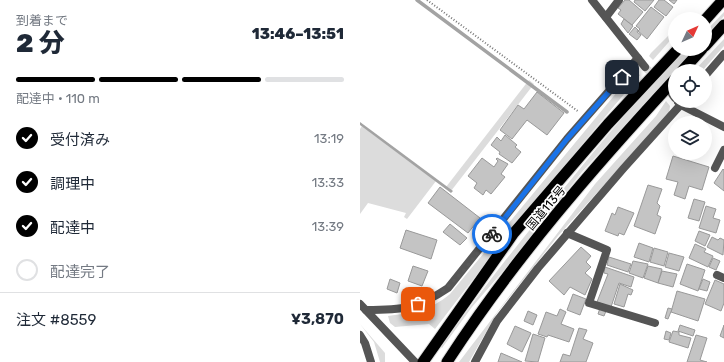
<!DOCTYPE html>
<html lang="ja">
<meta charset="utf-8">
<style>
:root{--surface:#fff;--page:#f6f6f7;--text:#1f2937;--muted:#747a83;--line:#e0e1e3;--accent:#000}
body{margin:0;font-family:Rubik,"Noto Sans JP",sans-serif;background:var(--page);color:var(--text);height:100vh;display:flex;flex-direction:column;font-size:15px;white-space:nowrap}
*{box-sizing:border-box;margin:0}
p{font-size:13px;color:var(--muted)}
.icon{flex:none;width:22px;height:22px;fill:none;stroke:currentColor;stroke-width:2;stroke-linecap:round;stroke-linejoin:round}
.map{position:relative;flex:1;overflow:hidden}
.panel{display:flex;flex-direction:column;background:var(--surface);width:360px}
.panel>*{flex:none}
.needle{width:26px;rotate:46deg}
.tools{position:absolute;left:308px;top:12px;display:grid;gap:8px}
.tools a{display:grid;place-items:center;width:44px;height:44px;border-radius:50%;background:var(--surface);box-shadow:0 4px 16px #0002;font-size:20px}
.pin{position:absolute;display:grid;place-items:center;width:34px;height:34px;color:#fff;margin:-17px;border-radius:8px;box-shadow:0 2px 6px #0006}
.courier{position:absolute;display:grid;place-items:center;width:40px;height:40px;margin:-20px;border:3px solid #1a73e8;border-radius:50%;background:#fff;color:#222;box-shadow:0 1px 5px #0007}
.head em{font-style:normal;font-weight:800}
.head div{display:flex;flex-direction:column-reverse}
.head{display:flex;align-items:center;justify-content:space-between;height:68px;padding:0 16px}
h1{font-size:26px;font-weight:800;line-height:30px}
.bar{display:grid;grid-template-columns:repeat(4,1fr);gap:6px 4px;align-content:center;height:48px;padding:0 16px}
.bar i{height:5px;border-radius:3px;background:var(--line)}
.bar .current{background:var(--accent)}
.bar p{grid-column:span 4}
.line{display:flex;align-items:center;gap:10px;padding:0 16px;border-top:1px solid var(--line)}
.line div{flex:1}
ol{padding:0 16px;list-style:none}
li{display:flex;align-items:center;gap:12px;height:44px}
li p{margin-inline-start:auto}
li .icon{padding:4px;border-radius:50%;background:var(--accent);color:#fff;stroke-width:4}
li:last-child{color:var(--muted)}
li i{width:22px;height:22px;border:2px solid var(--line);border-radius:50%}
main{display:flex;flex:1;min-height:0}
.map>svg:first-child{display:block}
</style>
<main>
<section class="panel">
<div class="head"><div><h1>2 分</h1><p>到着まで</p></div><em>13:46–13:51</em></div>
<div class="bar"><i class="current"></i><i class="current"></i><i class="current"></i><i></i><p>配達中 · 110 m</p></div>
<ol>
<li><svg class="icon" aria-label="check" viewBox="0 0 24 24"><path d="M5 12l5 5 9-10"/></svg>受付済み<p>13:19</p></li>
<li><svg class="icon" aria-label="check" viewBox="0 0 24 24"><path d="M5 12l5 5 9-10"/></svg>調理中<p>13:33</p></li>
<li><svg class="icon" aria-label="check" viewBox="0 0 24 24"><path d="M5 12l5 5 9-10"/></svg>配達中<p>13:39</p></li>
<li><i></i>配達完了</li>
</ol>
<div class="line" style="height:52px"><div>注文 #8559</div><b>¥3,870</b></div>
</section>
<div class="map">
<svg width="364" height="362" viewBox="0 0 364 362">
<rect width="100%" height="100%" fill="#fff"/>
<g fill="#dcdcdc">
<path d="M364,12V16L345,37V32Z"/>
<path d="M315,29V35L293,60L289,56L291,53Z"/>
<path d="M364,39V46L342,71H334Z"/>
<path d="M328,49H334L222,172L144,270L112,307L82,348L81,347C121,290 164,236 209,182C246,137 284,89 328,49Z"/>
<path d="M278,74L280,75L158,221L75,329L69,324L35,327L30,323L28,316C55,312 68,312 90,294L267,80L271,76Z"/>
<path d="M169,80L174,84L91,191L86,187Z"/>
<path d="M306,101L310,106L309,113L198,236L137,313L109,362H99L235,184L296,116Z"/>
<path d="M2,126L76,181L47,219L44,217L46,213L8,203L0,214V129Z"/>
<path d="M0,324L25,353V362H20L14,342Z"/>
</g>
<path fill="#a3a3a3" d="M0,122L93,191L91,193L0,125Z"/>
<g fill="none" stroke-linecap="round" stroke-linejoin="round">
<path stroke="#a3a3a3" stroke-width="3.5" d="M57,0L207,112"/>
</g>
<g fill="#c4c4c4" stroke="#999">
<path d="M265,0H269L283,12L272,25L258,14L261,10L258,8Z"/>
<path d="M275,0H294L285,11L274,2Z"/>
<path d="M299,0H304L313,7L306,16L294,7Z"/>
<path d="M309,0H317L314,4Z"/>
<path d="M291,7L304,17L287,39L278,31L280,29L276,26Z"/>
<path d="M264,19L273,26L268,33L261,24Z"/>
<path d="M275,27L278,30L277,32L281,35L277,40L269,34Z"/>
<path d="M177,92L204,113L187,135L167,120L152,139L140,130L158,105L164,109Z"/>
<path d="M145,135L157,145L155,147L161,152L152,163L139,154L140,152L131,145L137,137L141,141Z"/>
<path d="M313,156L349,167L342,190L329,186L325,199L314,195L318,182L306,179Z"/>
<path d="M122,158L134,167L138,161L136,159L137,158L148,164L141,174L145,177L131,194L126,190L123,195L114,188L117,183L108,176Z"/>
<path d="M363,169L364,170V191L354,183Z"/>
<path d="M288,185L302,189L297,203L300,206L297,215L301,217L295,234L274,226Z"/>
<path d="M80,187L120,218L108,233L68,203Z"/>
<path d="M334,199L345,202L339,221L328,218Z"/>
<path d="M346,206L356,209L353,218L360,220L356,233L339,228Z"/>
<path d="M258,207L274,213L264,235L259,233L258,236L245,231L252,213L255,215Z"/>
<path d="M90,224L107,238L100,245L83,232Z"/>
<path d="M46,230L77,240L71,259L40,248Z"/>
<path d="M339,231L350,235L345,246L335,241Z"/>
<path d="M352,237L358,240L360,238L364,240L363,255L347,247Z"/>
<path d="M279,243L293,248L289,262L274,257Z"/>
<path d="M335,244L346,249L344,252L353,256L348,267L329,258Z"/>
<path d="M221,247L231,256L226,262L231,267L225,273L232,279L225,295L210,287L204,295L189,281Z"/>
<path d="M294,248L308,252L304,266L290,262Z"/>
<path d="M309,253L324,257L319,271L305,267Z"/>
<path d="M249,257L271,264L268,272L247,265Z"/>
<path d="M353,258L360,261L356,270L349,267Z"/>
<path d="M273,261L288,264L283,278L269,273Z"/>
<path d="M327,264L345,270L338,291L320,284Z"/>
<path d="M53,266L68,271L62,286L48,281Z"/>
<path d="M288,266L302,269L298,283L284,278Z"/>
<path d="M245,267L274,277L271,287L259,283L251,307L237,302L248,274L244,273Z"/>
<path d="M302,271L317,274L313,287L298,283Z"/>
<path d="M30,279L40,283L37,293L27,289Z"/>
<path d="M343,279L350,282L347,291L339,289Z"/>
<path d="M355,280L364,284V303L361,311L345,304Z"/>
<path d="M260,284L273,290L271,295L268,294L264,307L254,304Z"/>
<path d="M317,291L345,299L338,321L311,312Z"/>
<path d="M213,294L226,299L220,315L207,310Z"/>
<path d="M240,308L246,311L244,316L238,314Z"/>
<path d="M308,308L312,309L308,319L305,318Z"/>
<path d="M200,309L206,312L201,324L214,329L209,342L188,335L187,337L178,334L186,312L197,316Z"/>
<path d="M168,311L177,315L173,325L164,321Z"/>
<path d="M320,325L335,330L333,336L318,331Z"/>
<path d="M364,325V338L360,336Z"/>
<path d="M155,326L171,333L162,352L147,344Z"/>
<path d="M219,328L227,330L223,339L233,343L226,362H200L203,354L210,356Z"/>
<path d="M306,331L311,333L309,340L304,339Z"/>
<path d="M313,331L319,332V335L331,338L328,348L309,342Z"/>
<path d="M173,334L185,338L178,362L165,361Z"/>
<path d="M336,335L347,338L340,360L347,362H327Z"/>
<path d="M141,353L162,362H138Z"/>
</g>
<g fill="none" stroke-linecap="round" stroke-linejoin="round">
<path stroke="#d9d9d9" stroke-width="8" stroke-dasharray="8 4" stroke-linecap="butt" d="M285,67L310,92"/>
<defs>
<g id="trunk">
<path d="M345,20L363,0"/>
<path d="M345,46L364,25"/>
<path d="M322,71L342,49"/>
<path d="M63,362L153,234L248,124L318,49"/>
<path d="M87,362C153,260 233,168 315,79"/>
</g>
</defs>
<use href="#trunk" stroke="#dbdbdb" stroke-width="13"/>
<path stroke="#777" stroke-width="2" stroke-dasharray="1 2" stroke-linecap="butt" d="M67,0L219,112"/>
<g stroke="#555" stroke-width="8">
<path d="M232,0L285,67"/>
<path d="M246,17L259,0"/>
<path d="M345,76L364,54"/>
<path d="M312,94L315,98"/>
<path d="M318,102L321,105L364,127"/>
<path d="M355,168L364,150"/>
<path d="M207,233L247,250L229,303L295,323"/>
<path d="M357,275L364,278"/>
<path d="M0,304L55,362"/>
<path d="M6,310C42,310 57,309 88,288L207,139L278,58"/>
<path d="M0,335L5,343L11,362"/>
<path d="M115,362L137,321L178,268L263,169L324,101"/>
</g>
<use href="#trunk" stroke="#000" stroke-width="11"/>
</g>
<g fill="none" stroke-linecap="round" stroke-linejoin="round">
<path stroke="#595959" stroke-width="4" stroke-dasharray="0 7.2" d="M58,304C91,294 112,259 132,234"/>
<path stroke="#1a73e8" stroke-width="5" d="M132,234L207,139L262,77"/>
</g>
<g text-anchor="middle" stroke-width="3.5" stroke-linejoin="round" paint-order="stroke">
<g font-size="12" fill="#000" stroke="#fff">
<text transform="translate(186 208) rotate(-50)" y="4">国道113号</text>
</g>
</g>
</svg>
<div class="tools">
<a><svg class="needle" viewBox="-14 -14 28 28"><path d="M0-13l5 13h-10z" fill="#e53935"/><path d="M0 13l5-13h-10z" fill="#747a83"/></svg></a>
<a><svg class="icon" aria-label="locate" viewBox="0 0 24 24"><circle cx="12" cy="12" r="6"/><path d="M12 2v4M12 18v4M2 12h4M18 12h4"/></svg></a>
<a><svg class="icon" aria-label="layers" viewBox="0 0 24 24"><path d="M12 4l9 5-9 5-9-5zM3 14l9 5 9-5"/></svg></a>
</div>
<div class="pin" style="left:58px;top:304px;background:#ea580c"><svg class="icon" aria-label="bag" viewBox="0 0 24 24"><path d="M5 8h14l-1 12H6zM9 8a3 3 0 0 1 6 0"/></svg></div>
<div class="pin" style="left:262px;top:77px;background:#1f2937"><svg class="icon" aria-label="home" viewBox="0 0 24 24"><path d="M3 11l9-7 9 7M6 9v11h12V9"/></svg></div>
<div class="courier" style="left:132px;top:234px"><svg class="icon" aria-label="bike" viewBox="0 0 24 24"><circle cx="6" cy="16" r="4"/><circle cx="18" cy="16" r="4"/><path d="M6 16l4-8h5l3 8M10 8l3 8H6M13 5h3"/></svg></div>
</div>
</main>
